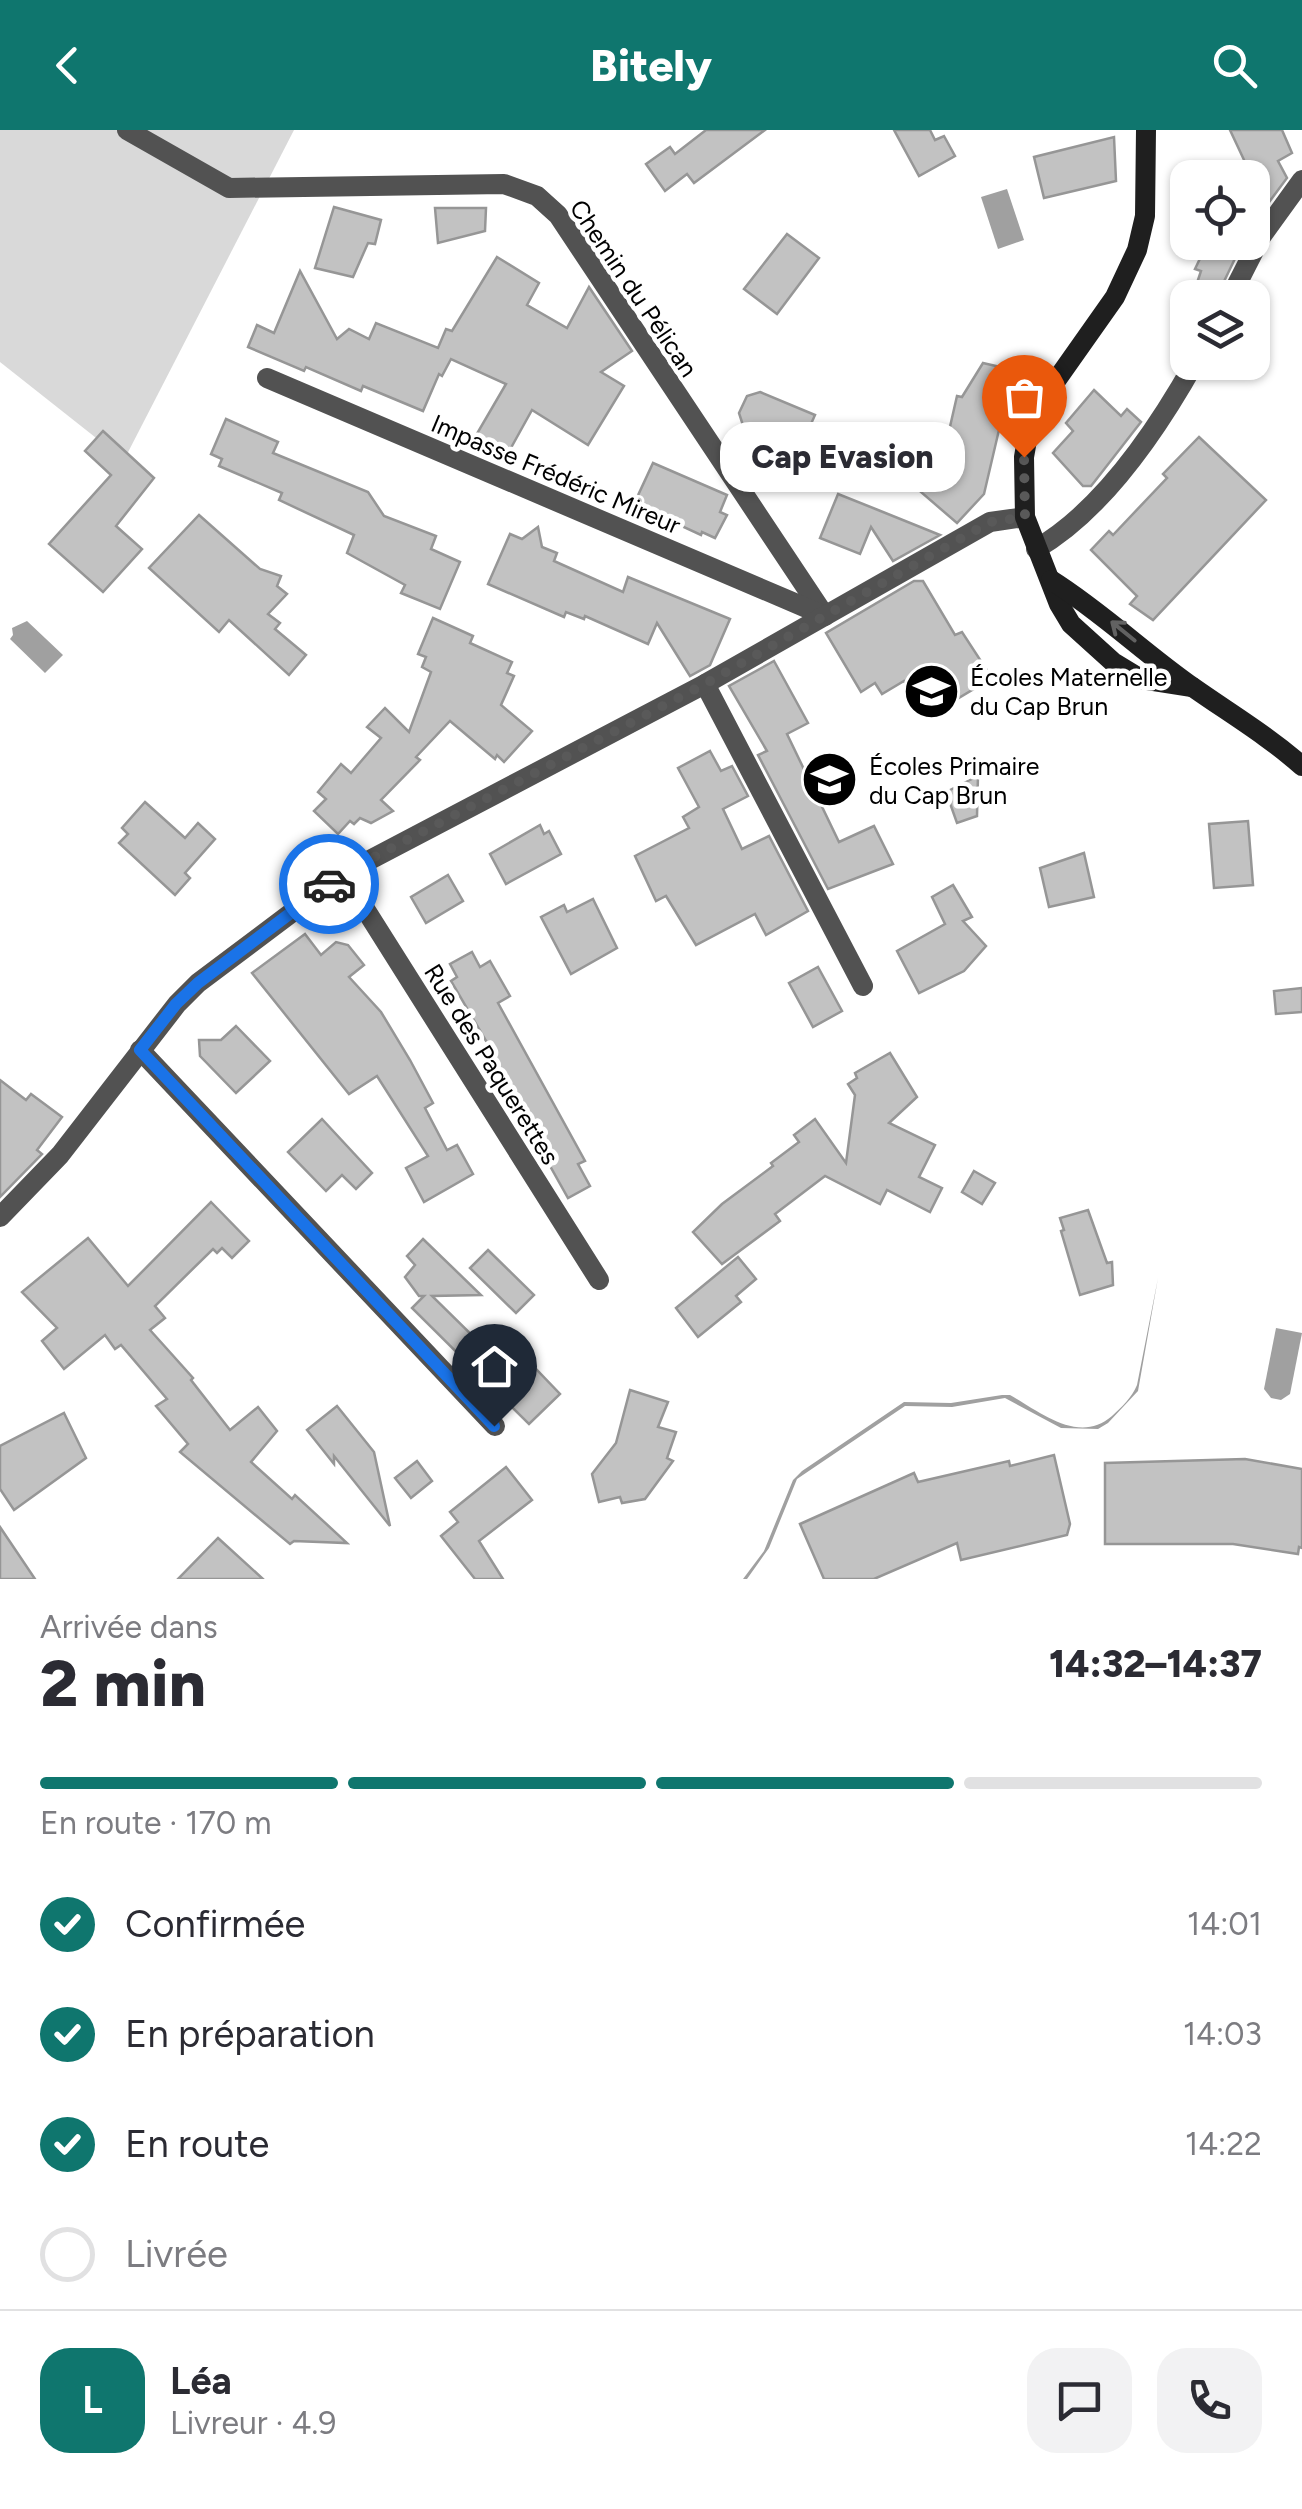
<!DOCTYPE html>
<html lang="fr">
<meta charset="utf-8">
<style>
:root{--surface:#fff;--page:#f2f2f3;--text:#2b2b33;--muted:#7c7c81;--line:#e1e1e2;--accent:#0f766e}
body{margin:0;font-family:Figtree,sans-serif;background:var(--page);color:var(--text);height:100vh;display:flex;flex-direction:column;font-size:38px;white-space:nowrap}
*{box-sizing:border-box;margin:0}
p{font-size:32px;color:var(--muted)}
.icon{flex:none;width:55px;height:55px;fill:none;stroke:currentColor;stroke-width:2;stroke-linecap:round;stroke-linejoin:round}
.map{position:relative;height:1449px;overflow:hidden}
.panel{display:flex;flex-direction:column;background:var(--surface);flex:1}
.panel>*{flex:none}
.fabs{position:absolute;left:1170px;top:30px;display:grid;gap:20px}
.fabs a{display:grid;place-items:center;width:100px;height:100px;border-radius:20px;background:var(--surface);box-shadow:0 2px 8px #0004;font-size:50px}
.pin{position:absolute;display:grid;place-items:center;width:85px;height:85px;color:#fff;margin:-102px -42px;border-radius:50% 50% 50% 0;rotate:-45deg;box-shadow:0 0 10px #0007}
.pin .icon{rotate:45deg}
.courier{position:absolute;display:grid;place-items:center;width:100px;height:100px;margin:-50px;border:8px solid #1a73e8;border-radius:50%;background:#fff;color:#222;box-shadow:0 2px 12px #0007}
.bubble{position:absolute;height:70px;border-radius:30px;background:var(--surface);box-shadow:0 2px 8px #0004;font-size:32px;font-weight:800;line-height:70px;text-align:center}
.headline em{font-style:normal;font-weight:800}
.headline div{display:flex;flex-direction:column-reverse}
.headline{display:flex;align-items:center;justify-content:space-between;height:170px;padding:0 40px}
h1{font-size:65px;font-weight:800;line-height:75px}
.bar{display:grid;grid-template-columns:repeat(4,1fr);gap:15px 10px;align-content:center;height:120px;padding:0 40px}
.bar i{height:12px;border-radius:8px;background:var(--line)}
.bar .selected{background:var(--accent)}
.bar p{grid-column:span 4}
.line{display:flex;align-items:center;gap:25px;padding:0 40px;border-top:2px solid var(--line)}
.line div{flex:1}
.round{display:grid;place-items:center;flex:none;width:105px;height:105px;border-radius:30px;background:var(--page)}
ol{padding:0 40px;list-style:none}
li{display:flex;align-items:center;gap:30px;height:110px}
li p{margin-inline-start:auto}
li .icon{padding:10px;border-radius:50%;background:var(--accent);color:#fff;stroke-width:4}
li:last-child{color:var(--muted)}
li i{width:55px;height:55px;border:5px solid var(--line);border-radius:50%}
header{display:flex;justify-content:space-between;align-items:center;height:130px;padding:0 40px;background:var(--accent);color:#fff;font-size:45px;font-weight:800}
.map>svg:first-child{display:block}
</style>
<header><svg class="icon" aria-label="back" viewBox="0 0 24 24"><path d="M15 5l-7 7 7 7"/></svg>Bitely<svg class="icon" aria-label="search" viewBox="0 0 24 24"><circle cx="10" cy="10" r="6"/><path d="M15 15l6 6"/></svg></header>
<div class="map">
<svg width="1302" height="1449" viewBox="0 0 1302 1449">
<rect width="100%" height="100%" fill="#fff"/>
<path fill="#d9d9d9" d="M0,0H294L124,330L0,232Z"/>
<g fill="#a0a0a0">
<path d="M1007,59L1024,110L998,119L981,67Z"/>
<path d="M27,491L63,525L45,543L10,509L13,505L12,498Z"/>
<path d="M1158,1148L1138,1261L1108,1293L1098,1299L1061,1298L1005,1268L952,1277L905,1276L797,1349L769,1418L747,1449H743L764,1421L793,1350L802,1341L904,1272L951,1273L1002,1265H1010C1040,1282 1079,1315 1112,1286C1122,1277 1132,1267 1137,1255Z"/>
<path d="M1276,1198L1302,1203L1290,1264L1281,1270L1271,1268L1264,1259Z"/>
</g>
<g fill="#c2c2c2" stroke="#969696" stroke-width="2.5">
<path d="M706,0H765L694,53L687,44L665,61L646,34L670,17L675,24Z"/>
<path d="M894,0H930L935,10L944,6L955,26L919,46Z"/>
<path d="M1230,0H1282L1292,23L1278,31L1287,48L1252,95V47Z"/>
<path d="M1114,7L1116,51L1044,68L1034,27Z"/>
<path d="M334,77L381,90L375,114L368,113L353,147L315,138Z"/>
<path d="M435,78H486L485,101L438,113Z"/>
<path d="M787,104L819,128L777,184L744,159Z"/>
<path d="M1208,112H1243L1216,168H1207L1196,156L1201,141L1195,139Z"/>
<path d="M497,127L539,153L527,175L567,198L589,157L632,221L601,242L624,256L588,315L532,280L507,325L475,307L506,254L451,229L442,246L439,244L423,281L363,256L361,261L306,237L304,241L248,217L257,195L274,203L300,141L337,209L349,199L369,209L376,193L438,218L446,199L452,201Z"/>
<path d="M983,233L1013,240L984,364L957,393L907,350L924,332L939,345L957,266L962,267Z"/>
<path d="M1094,260L1121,286L1127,279L1141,292L1095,351L1091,356H1083L1053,323L1073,301L1066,293Z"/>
<path d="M760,262L815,285L793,334L749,314L739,283L747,266Z"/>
<path d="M226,289L278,312L273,323L368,362L384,386L436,406L431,419L460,432L440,479L401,463L405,455L347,423L354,405L279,370L282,363L219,336L222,329L211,324Z"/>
<path d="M103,301L154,348L116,396L142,419L103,462L49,414L111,345L85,321Z"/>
<path d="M1199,307L1266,370L1153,490L1130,474L1137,466L1091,420L1109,401L1113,405L1167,348L1163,344Z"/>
<path d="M653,333L727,365L720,382L727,385L715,408L702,402L701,405L634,374Z"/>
<path d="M838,364L878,380L940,405L893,431L871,397L860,424L820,408Z"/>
<path d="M199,385L260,439L281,446L277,456L287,464L268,484L280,493L275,499L306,525L289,545L229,490L219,502L149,438Z"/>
<path d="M538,397L542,417L557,423L554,431L623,462L628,447L730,489L710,535L690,546L657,493L648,514L585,486L584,489L566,482L564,487L488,454L510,404L522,409Z"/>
<path d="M914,451H923L955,505L962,502L992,548L927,587L904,551L882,564L875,553L861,562L826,503Z"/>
<path d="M433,488L473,506L470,513L512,532L507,543L514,546L501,575L532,601L504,632L497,625L495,629L450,591L416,627L420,630L381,670L393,681L371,693L360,688L354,694L350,691L338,704L314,681L326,669L318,662L341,634L351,643L381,608L367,597L385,578L409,602L431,542L422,537L426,527L418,524Z"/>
<path d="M774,531L808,593L787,604L839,712L874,696L893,734L828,759L758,625L767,621L729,556Z"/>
<path d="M710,621L721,641L732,636L748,666L723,679L742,719L769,706L808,781L766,805L755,784L696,815L666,766L656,771L635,726L689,698L683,687L699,677L678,638Z"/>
<path d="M978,646L977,686L957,693L946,662Z"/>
<path d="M145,672L185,708L198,693L215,709L185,743L190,748L175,765L119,713L128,704L122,698Z"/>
<path d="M1248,691L1253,755L1214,758L1209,694Z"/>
<path d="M540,695L544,704L549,701L561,724L506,754L490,724Z"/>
<path d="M1084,723L1094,767L1049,777L1040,738Z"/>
<path d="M448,745L463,771L426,793L411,767Z"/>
<path d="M953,755L972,787L963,791L986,816L964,841L919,863L897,821L945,794L932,767Z"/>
<path d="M593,769L617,818L571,844L541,787L564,775L567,782Z"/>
<path d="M305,804L321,825L336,812L348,815L364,835L349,847L381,882L410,930L433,973L425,978L447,1020L457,1015L473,1044L424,1072L406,1038L428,1026L377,946L349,964L252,843Z"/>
<path d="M472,822L480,837L490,831L510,866L498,873L585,1031L578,1034L590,1056L568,1068L484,918L489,916L451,851L457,847L450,834Z"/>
<path d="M818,837L842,881L813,897L789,853Z"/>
<path d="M1302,858V882L1276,884L1274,861Z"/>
<path d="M236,896L270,931L236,963L200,926L199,910H221Z"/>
<path d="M890,923L917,967L889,993L935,1015L919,1047L942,1058L930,1082L887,1060L880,1074L825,1046L775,1084L780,1091L722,1134L693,1102L722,1074L773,1036L771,1033L799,1012L794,1005L815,989L846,1033L855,965L848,954L857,948L855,943Z"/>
<path d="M0,950L26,970L31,964L62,987L37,1020L42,1024L0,1067Z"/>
<path d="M322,989L372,1043L356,1059L342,1045L326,1061L288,1022Z"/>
<path d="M974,1041L995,1053L982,1074L962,1062Z"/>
<path d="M211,1072L249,1111L232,1128L222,1118L217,1123L213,1119L155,1176L165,1188L150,1200L193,1248L191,1250L230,1300L258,1277L277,1301L251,1332L292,1369L295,1365L347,1413L294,1411L290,1414L180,1322L188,1314L156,1276L167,1269L121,1215L115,1219L105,1205L64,1239L42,1211L57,1198L22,1162L88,1108L128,1156Z"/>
<path d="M1088,1080L1107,1133L1112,1132L1113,1155L1080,1165L1061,1101L1064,1100L1060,1088Z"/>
<path d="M423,1109L481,1165L432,1166L490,1223L496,1216L525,1246L535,1238L560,1264L529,1294L412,1178L424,1166H419L405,1147L415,1135L407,1126Z"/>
<path d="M488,1120L534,1165L516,1183L470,1138Z"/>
<path d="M738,1127L756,1149L736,1166L741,1172L698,1207L676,1178Z"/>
<path d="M630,1260L668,1272L658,1297L676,1302L667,1328L673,1331L645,1369L622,1373L620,1367L599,1372L592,1344L616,1313Z"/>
<path d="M337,1276L374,1322L390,1396L334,1326V1334L307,1300Z"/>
<path d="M64,1283L86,1328L14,1380L0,1359V1316Z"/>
<path d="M1054,1325L1070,1394L1067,1405L961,1430L957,1413L874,1449H824L800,1394L914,1343L918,1352L1009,1331L1010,1336Z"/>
<path d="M1245,1329L1302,1339V1418L1299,1417L1298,1424L1233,1414H1105V1333Z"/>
<path d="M417,1331L432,1351L411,1368L395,1348Z"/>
<path d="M506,1337L532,1370L479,1411L503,1449H475L441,1406L458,1392L450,1382Z"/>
<path d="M0,1397L35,1449H0Z"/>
<path d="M218,1408L263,1449H178Z"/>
</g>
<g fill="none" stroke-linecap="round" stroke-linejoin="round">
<g stroke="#525252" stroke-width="20">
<path d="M127,0L229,58L504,54L537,66L558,85L825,486"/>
<path d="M1230,168L1261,107L1302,50"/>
<path d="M267,248L823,485"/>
<path d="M1036,419C1102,381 1158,298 1195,232"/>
<path d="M705,554L863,856"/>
<path d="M343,744L599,1150"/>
<path d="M140,920L495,1296"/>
<path d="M0,1087L60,1025L177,874L198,853L343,744L705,554L990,392L1025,387"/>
</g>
<g stroke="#1f1f1f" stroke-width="20">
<path d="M1146,0L1145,86L1137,120L1115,167L1048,262L1030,293L1024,327L1025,387L1059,474L1071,494L1113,532L1141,549L1192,557"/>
<path d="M1051,450C1102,482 1145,524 1194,558C1231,584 1268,606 1302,636"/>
</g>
</g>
<defs><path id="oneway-shaft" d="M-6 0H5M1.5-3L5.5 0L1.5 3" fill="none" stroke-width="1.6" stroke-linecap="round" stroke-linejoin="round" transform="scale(2.5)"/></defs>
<use stroke="#626262" href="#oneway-shaft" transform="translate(1123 501) rotate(-141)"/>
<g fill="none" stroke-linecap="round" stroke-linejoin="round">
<path stroke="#595959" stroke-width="10" stroke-dasharray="0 18" d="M329,754L342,744L705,554L990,392L1025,387L1024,327"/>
<path stroke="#1a73e8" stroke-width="12" d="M329,754L198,853L176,874L140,920L494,1296"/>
</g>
<defs>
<symbol id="school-disc" viewBox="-11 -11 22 22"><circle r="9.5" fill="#000" stroke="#fff"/><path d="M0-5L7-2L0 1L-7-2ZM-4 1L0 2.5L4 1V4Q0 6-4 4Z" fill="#fff"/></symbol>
</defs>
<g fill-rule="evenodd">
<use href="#school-disc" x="900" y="530" width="63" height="63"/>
<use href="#school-disc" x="798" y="618" width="63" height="63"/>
</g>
<g text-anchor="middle" stroke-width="9" stroke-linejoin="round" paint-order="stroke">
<g font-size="25" fill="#000" stroke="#fff">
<text transform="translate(634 158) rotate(56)" y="9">Chemin du Pélican</text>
<text transform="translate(556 344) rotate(23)" y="9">Impasse Frédéric Mireur</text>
<text transform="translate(492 934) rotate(58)" y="9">Rue des Paquerettes</text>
</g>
<g font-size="25" fill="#000" stroke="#fff" text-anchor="start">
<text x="970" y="556">Écoles Maternelle<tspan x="970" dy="29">du Cap Brun</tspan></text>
<text x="869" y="645">Écoles Primaire<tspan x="869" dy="29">du Cap Brun</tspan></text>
</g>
</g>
</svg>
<div class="fabs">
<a><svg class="icon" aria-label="locate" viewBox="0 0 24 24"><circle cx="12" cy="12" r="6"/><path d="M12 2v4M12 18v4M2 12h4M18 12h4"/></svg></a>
<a><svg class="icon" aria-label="layers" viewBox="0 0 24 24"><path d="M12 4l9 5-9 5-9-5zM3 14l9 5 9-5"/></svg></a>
</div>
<div class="pin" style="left:1024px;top:327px;background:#ea580c"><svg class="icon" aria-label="bag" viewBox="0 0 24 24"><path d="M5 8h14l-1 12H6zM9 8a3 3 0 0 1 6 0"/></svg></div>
<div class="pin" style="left:494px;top:1296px;background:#1f2937"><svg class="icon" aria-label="home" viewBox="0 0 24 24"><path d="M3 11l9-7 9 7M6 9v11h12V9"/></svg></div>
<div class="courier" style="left:329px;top:754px"><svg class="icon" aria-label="car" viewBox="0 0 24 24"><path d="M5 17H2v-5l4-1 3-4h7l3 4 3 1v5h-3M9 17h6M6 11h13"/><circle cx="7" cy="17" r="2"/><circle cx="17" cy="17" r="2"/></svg></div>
<div class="bubble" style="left:720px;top:292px;width:245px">Cap Evasion</div>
</div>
<section class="panel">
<div class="headline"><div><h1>2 min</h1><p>Arrivée dans</p></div><em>14:32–14:37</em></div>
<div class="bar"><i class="selected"></i><i class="selected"></i><i class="selected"></i><i></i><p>En route · 170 m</p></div>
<ol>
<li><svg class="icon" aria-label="check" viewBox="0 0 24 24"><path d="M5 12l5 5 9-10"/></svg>Confirmée<p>14:01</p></li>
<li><svg class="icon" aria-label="check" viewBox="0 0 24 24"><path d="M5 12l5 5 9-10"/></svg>En préparation<p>14:03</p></li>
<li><svg class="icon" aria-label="check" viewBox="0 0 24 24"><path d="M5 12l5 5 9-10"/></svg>En route<p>14:22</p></li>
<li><i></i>Livrée</li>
</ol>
<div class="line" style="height:180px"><b class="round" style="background:var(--accent);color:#fff">L</b><div><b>Léa</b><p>Livreur · 4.9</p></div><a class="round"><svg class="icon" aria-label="chat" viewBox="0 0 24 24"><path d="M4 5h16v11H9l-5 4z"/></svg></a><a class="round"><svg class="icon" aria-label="phone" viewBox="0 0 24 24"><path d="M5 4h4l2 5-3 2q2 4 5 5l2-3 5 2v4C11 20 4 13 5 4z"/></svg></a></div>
</section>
